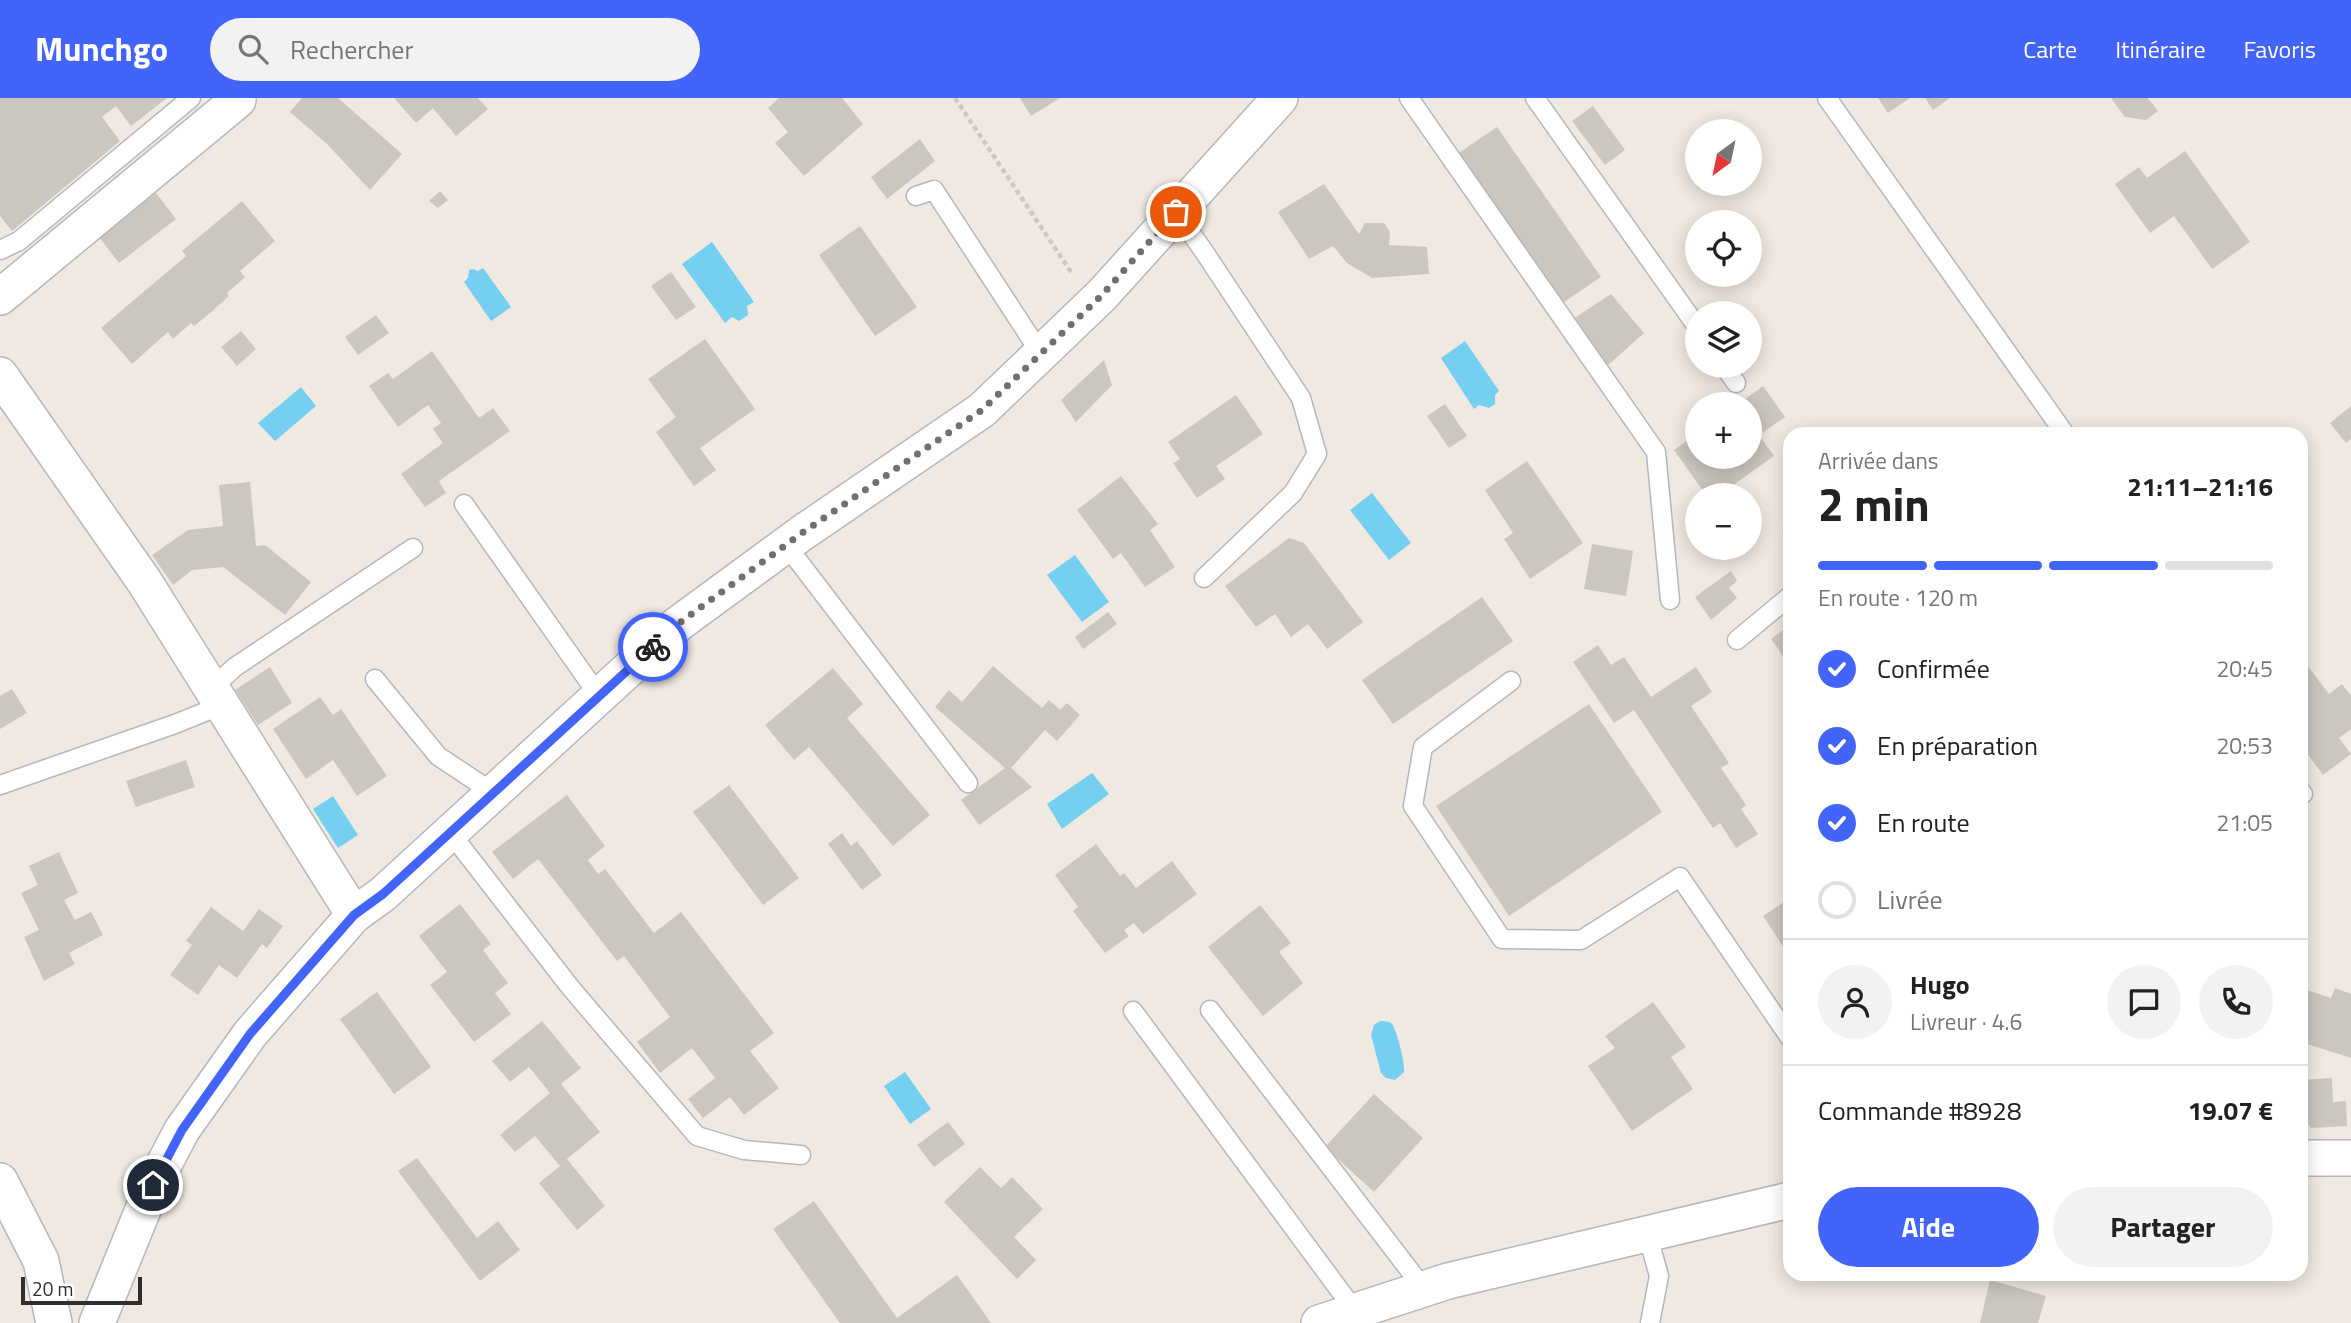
<!DOCTYPE html>
<html lang="fr">
<meta charset="utf-8">
<style>
:root{--surface:#fff;--page:#f2f2f2;--text:#222;--muted:#767676;--line:#e0e0e0;--accent:#4264fb}
body{margin:0;font-family:"Titillium Web",sans-serif;background:var(--page);color:var(--text);height:100vh;display:flex;flex-direction:column;font-size:26px;white-space:nowrap}
*{box-sizing:border-box;margin:0}
p{font-size:23px;color:var(--muted)}
.icon{flex:none;width:38px;height:38px;fill:none;stroke:currentColor;stroke-width:2;stroke-linecap:round;stroke-linejoin:round}
.map{position:relative;flex:1;overflow:hidden}
.details{position:absolute;left:1783px;top:329px;width:525px;height:854px;display:flex;flex-direction:column;background:var(--surface);border-radius:21px;box-shadow:0 4px 18px #0003}
.details>*{flex:none}
.needle{width:46px;rotate:213deg}
.tools{position:absolute;left:1685px;top:21px;display:grid;gap:14px}
.tools a{display:grid;place-items:center;width:77px;height:77px;border-radius:50%;background:var(--surface);box-shadow:0 4px 18px #0003;font-size:35px}
.scale{position:absolute;left:21px;bottom:18px;width:121px;box-sizing:border-box;padding-left:7px;border:4px solid #2e2e2e;border-top:0;font-size:19px;line-height:24px;white-space:nowrap;color:#2e2e2e;-webkit-text-stroke:5px #fff;paint-order:stroke}
.pin{position:absolute;display:grid;place-items:center;width:60px;height:60px;color:#fff;margin:-30px;border:4px solid #fff;border-radius:50%;box-shadow:0 2px 7px #0007}
.courier{position:absolute;display:grid;place-items:center;width:70px;height:70px;margin:-35px;border:5px solid #4264fb;border-radius:50%;background:#fff;color:#222;box-shadow:0 2px 9px #0007}
.head em{font-style:normal;font-weight:700}
.head div{display:flex;flex-direction:column-reverse}
.head{display:flex;align-items:center;justify-content:space-between;height:119px;padding:0 35px}
h1{font-size:46px;font-weight:700;line-height:52px}
.bar{display:grid;grid-template-columns:repeat(4,1fr);gap:10px 7px;align-content:center;height:84px;padding:0 35px}
.bar i{height:9px;border-radius:5px;background:var(--line)}
.bar .on{background:var(--accent)}
.bar p{grid-column:span 4}
.line{display:flex;align-items:center;gap:18px;padding:0 35px;border-top:2px solid var(--line)}
.line div{flex:1}
.round{display:grid;place-items:center;flex:none;width:74px;height:74px;border-radius:37px;background:var(--page)}
ol{padding:0 35px;list-style:none}
li{display:flex;align-items:center;gap:21px;height:77px}
li p{margin-inline-start:auto}
li .icon{padding:7px;border-radius:50%;background:var(--accent);color:#fff;stroke-width:4}
li:last-child{color:var(--muted)}
li i{width:38px;height:38px;border:4px solid var(--line);border-radius:50%}
.cta{display:flex;gap:14px;margin-top:auto;padding:14px 35px}
.cta a{flex:1;height:80px;border-radius:42px;background:var(--accent);color:#fff;font-size:28px;font-weight:700;line-height:80px;text-align:center}
.cta a+a{background:var(--page);color:var(--text)}
header{display:flex;align-items:center;gap:42px;box-sizing:border-box;height:98px;padding:0 35px;background:var(--accent);color:#fff}
header strong{font-size:33px}
nav{display:flex;gap:38px;margin-inline-start:auto;font-size:24px}
.search{width:490px;height:63px;background:var(--page);display:flex;align-items:center;gap:18px;box-sizing:border-box;padding:0 24px;border-radius:38px;color:var(--muted);font-size:26px}
.map>svg:first-child{display:block}
</style>
<header>
<strong>Munchgo</strong>
<div class="search"><svg class="icon" aria-label="search" viewBox="0 0 24 24"><circle cx="10" cy="10" r="6"/><path d="M15 15l6 6"/></svg>Rechercher</div>
<nav><a>Carte</a><a>Itinéraire</a><a>Favoris</a></nav>
</header>
<div class="map">
<svg width="2351" height="1225" viewBox="0 0 2351 1225">
<rect width="100%" height="100%" fill="#efe9e1"/>
<g fill="#75cff0">
<path d="M712,144L754,204L747,208L748,217L739,223L732,219L725,225L682,166Z"/>
<path d="M483,170L511,209L491,223L464,184L468,180L469,172L473,171L478,173Z"/>
<path d="M1465,243L1499,293L1495,297V306L1489,310L1479,307L1474,311L1441,260Z"/>
<path d="M301,289L316,308L275,343L258,325Z"/>
<path d="M1372,395L1411,445L1389,462L1350,412Z"/>
<path d="M1075,457L1109,504L1082,524L1047,477Z"/>
<path d="M1092,675L1109,696L1062,731L1047,706Z"/>
<path d="M333,698L358,737L338,750L313,711Z"/>
<path d="M1380,923C1384,923 1389,923 1392,926C1397,933 1405,966 1404,974L1395,982L1386,980L1381,975L1371,937L1374,927Z"/>
<path d="M905,974L931,1011L910,1026L884,988Z"/>
</g>
<g fill="#cbc7bf">
<path d="M0,0H167L131,28L116,8L102,19L120,43L12,133L0,118Z"/>
<path d="M302,0H338L402,56L370,92L327,46L290,14Z"/>
<path d="M394,0H478L488,11L456,38L433,10L416,25Z"/>
<path d="M779,0H842L863,26L804,78L775,45L788,34L768,10Z"/>
<path d="M1020,0H1060L1031,18Z"/>
<path d="M1878,0H1910L1888,15Z"/>
<path d="M1925,0H1950L1933,12Z"/>
<path d="M2111,0H2148L2158,13L2146,22L2125,19Z"/>
<path d="M1593,8L1625,52L1605,67L1572,23Z"/>
<path d="M1497,29L1601,179L1561,206L1457,56Z"/>
<path d="M920,41L935,63L887,101L871,79Z"/>
<path d="M2185,53L2250,144L2212,171L2174,118L2150,135L2115,86L2139,69L2147,80Z"/>
<path d="M1324,86L1359,136L1365,125H1384L1390,134L1389,147L1427,149L1429,176L1372,180L1347,165L1333,148L1309,161L1278,114Z"/>
<path d="M440,93L448,102L438,110L429,103Z"/>
<path d="M156,95L176,121L119,165L99,139Z"/>
<path d="M242,103L275,143L240,173L245,179L227,195L229,198L209,216L194,228L191,225L173,241L168,234L132,266L101,230L186,158L182,153Z"/>
<path d="M860,128L917,209L875,238L819,157Z"/>
<path d="M671,174L696,209L676,222L651,188Z"/>
<path d="M1611,196L1644,235L1607,268L1573,221Z"/>
<path d="M376,217L389,235L358,257L345,239Z"/>
<path d="M241,233L256,251L237,268L221,249Z"/>
<path d="M705,241L755,311L700,350L716,372L694,388L656,334L676,319L648,281Z"/>
<path d="M432,253L479,320L493,310L510,333L439,383L446,395L425,409L401,376L443,345L433,331L441,325L428,307L398,329L369,288L388,275L393,281Z"/>
<path d="M1104,262L1112,287L1076,324L1061,302Z"/>
<path d="M1763,288L1785,319L1759,337L1774,358L1719,397H1706L1674,352L1698,335V359H1750V306H1738Z"/>
<path d="M1236,297L1263,336L1216,368L1225,381L1197,400L1173,365L1180,361L1168,344Z"/>
<path d="M1445,306L1467,338L1449,350L1427,318Z"/>
<path d="M2351,308V341L2346,345L2330,325Z"/>
<path d="M1527,363L1583,445L1530,481L1504,441L1513,435L1485,392Z"/>
<path d="M1121,378L1158,426L1150,432L1175,469L1145,489L1121,455L1113,461L1077,412Z"/>
<path d="M250,384L256,448L265,447L311,484L285,517L223,469L192,472L173,487L152,457L188,432L223,428L219,387Z"/>
<path d="M1289,440L1304,445L1363,524L1327,551L1308,526L1291,539L1275,516L1256,529L1225,488Z"/>
<path d="M1592,446L1633,453L1626,498L1584,491Z"/>
<path d="M1731,473L1737,483L1729,490L1737,500L1711,522L1695,499Z"/>
<path d="M1482,499L1513,543L1393,626L1362,582Z"/>
<path d="M1108,514L1117,526L1083,551L1075,539Z"/>
<path d="M1790,527V568L1771,541Z"/>
<path d="M1598,547L1611,567L1624,559L1651,599L1696,569L1712,594L1691,608L1729,665L1721,670L1746,707L1741,711L1758,736L1736,750L1720,725L1713,730L1634,612L1614,625L1573,564Z"/>
<path d="M2301,559L2329,596L2342,586L2351,598V631L2339,640L2351,656L2323,677L2301,647Z"/>
<path d="M993,568L1042,610L1049,602L1060,612L1067,605L1080,617L1057,643L1045,632L1011,670L1032,689L979,727L961,702L1005,670L935,609L949,592L962,604Z"/>
<path d="M270,569L292,605L258,627L235,592Z"/>
<path d="M833,570L863,606L847,620L930,717L893,748L809,649L794,662L765,627Z"/>
<path d="M12,591L27,615L0,631V598Z"/>
<path d="M320,599L333,617L341,611L387,678L357,698L333,662L306,681L273,631Z"/>
<path d="M1589,606L1662,714L1509,818L1436,708Z"/>
<path d="M186,662L195,689L136,709L126,683Z"/>
<path d="M729,687L799,780L763,807L693,714Z"/>
<path d="M567,697L605,748L588,762L598,776L605,771L654,835L681,814L774,935L750,953L779,990L744,1017L730,999L703,1020L688,1001L715,980L692,950L660,975L637,944L670,919L624,858L617,863L538,761L513,781L492,754Z"/>
<path d="M842,735L851,748L857,743L882,777L862,792L828,746Z"/>
<path d="M1096,746L1120,778L1124,775L1136,790L1172,763L1197,796L1143,836L1134,825L1124,832L1129,838L1105,855L1073,813L1078,809L1055,777Z"/>
<path d="M59,754L78,795L64,802L75,822L91,814L103,837L69,855L75,866L44,883L24,839L39,832L21,795L38,787L29,768Z"/>
<path d="M1790,800V859L1763,818Z"/>
<path d="M460,806L491,846L483,852L508,885L495,895L511,916L474,944L430,887L447,874L419,838Z"/>
<path d="M1260,807L1291,845L1279,854L1303,885L1263,918L1208,849Z"/>
<path d="M211,809L243,833L259,811L283,828L267,850L262,846L237,880L219,867L198,897L170,877L192,847L186,843Z"/>
<path d="M2301,890L2331,900L2335,890L2351,896V960L2301,944Z"/>
<path d="M377,894L431,969L394,996L340,921Z"/>
<path d="M1653,904L1686,949L1671,959L1693,991L1632,1033L1588,968L1615,950L1605,938Z"/>
<path d="M542,923L581,970L561,986L600,1034L567,1061L605,1108L577,1132L539,1085L560,1068L535,1038L515,1054L500,1037L550,995L529,969L510,984L492,963Z"/>
<path d="M2332,980L2333,1004L2346,1003L2347,1028L2311,1030L2301,1017V982Z"/>
<path d="M1374,996L1423,1040L1374,1094L1325,1049Z"/>
<path d="M948,1024L965,1046L934,1069L917,1047Z"/>
<path d="M417,1060L477,1140L498,1123L520,1152L480,1183L398,1073Z"/>
<path d="M980,1069L1001,1090L1012,1079L1043,1111L1014,1139L1036,1162L1017,1181L944,1104Z"/>
<path d="M814,1103L897,1220L957,1177L991,1225H840L773,1131Z"/>
<path d="M1990,1182L2046,1198L2038,1225H1980Z"/>
</g>
<g fill="none" stroke-linecap="round" stroke-linejoin="round">
<defs>
<g id="service">
<path d="M1409,0L1656,354L1670,502"/>
<path d="M1535,0L1698,230"/>
<path d="M1827,0L2065,336"/>
<path d="M916,98L934,92L1041,256"/>
<path d="M1176,114L1205,155L1301,300L1317,356L1293,395L1204,480"/>
<path d="M0,152L19,143L191,0"/>
<path d="M1724,268L1736,285"/>
<path d="M464,406L599,598"/>
<path d="M786,447L968,685"/>
<path d="M1737,542L1790,498"/>
<path d="M375,581L438,658L492,694"/>
<path d="M1511,583L1423,649L1413,708L1502,841L1581,842L1680,779L1790,940"/>
<path d="M211,591L235,569L413,450"/>
<path d="M0,687L175,626L222,607"/>
<path d="M2301,694L2303,696"/>
<path d="M449,733L570,889L697,1038L744,1052L801,1057"/>
<path d="M1210,912L1424,1191"/>
<path d="M1133,913L1355,1213"/>
<path d="M1647,1135L1659,1178L1650,1225"/>
</g>
<g id="minor">
<path d="M0,199L238,2"/>
<path d="M0,277L144,483L354,817"/>
<path d="M2301,1060H2351"/>
<path d="M0,1083L41,1163L54,1225"/>
<path d="M97,1225L153,1087L182,1032L250,936L354,817L383,796L678,526L802,435L982,312L1102,197L1280,0"/>
<path d="M1319,1225L1448,1183L1790,1102"/>
</g>
</defs>
<use href="#service" stroke="#b4b7c1" stroke-width="21"/>
<use href="#minor" stroke="#b4b7c1" stroke-width="38"/>
<path stroke="#c9c9c9" stroke-width="4.5" stroke-dasharray="5 3.5" stroke-linecap="butt" d="M955,0L1071,174"/>
<use href="#service" stroke="#fff" stroke-width="18"/>
<use href="#minor" stroke="#fff" stroke-width="35"/>
</g>
<g fill="none" stroke-linecap="round" stroke-linejoin="round">
<path stroke="#726f6d" stroke-width="7" stroke-dasharray="0 12.6" d="M653,549L678,526L802,435L982,312L1102,197L1176,114"/>
<path stroke="#4264fb" stroke-width="9" d="M153,1087L182,1032L250,936L354,817L383,796L653,549"/>
</g>
</svg>
<div class="tools">
<a><svg class="needle" viewBox="-14 -14 28 28"><path d="M0-13l5 13h-10z" fill="#e53935"/><path d="M0 13l5-13h-10z" fill="#767676"/></svg></a>
<a><svg class="icon" aria-label="locate" viewBox="0 0 24 24"><circle cx="12" cy="12" r="6"/><path d="M12 2v4M12 18v4M2 12h4M18 12h4"/></svg></a>
<a><svg class="icon" aria-label="layers" viewBox="0 0 24 24"><path d="M12 4l9 5-9 5-9-5zM3 14l9 5 9-5"/></svg></a>
<a>+</a>
<a>−</a>
</div>
<div class="scale">20 m</div>
<div class="pin" style="left:1176px;top:114px;background:#ea580c"><svg class="icon" aria-label="bag" viewBox="0 0 24 24"><path d="M5 8h14l-1 12H6zM9 8a3 3 0 0 1 6 0"/></svg></div>
<div class="pin" style="left:153px;top:1087px;background:#1f2937"><svg class="icon" aria-label="home" viewBox="0 0 24 24"><path d="M3 11l9-7 9 7M6 9v11h12V9"/></svg></div>
<div class="courier" style="left:653px;top:549px"><svg class="icon" aria-label="bike" viewBox="0 0 24 24"><circle cx="6" cy="16" r="4"/><circle cx="18" cy="16" r="4"/><path d="M6 16l4-8h5l3 8M10 8l3 8H6M13 5h3"/></svg></div>
<section class="details">
<div class="head"><div><h1>2 min</h1><p>Arrivée dans</p></div><em>21:11–21:16</em></div>
<div class="bar"><i class="on"></i><i class="on"></i><i class="on"></i><i></i><p>En route · 120 m</p></div>
<ol>
<li><svg class="icon" aria-label="check" viewBox="0 0 24 24"><path d="M5 12l5 5 9-10"/></svg>Confirmée<p>20:45</p></li>
<li><svg class="icon" aria-label="check" viewBox="0 0 24 24"><path d="M5 12l5 5 9-10"/></svg>En préparation<p>20:53</p></li>
<li><svg class="icon" aria-label="check" viewBox="0 0 24 24"><path d="M5 12l5 5 9-10"/></svg>En route<p>21:05</p></li>
<li><i></i>Livrée</li>
</ol>
<div class="line" style="height:126px"><a class="round"><svg class="icon" aria-label="person" viewBox="0 0 24 24"><circle cx="12" cy="8" r="4"/><path d="M4 21q1-7 8-7t8 7"/></svg></a><div><b>Hugo</b><p>Livreur · 4.6</p></div><a class="round"><svg class="icon" aria-label="chat" viewBox="0 0 24 24"><path d="M4 5h16v11H9l-5 4z"/></svg></a><a class="round"><svg class="icon" aria-label="phone" viewBox="0 0 24 24"><path d="M5 4h4l2 5-3 2q2 4 5 5l2-3 5 2v4C11 20 4 13 5 4z"/></svg></a></div>
<div class="line" style="height:91px"><div>Commande #8928</div><b>19.07 €</b></div>
<div class="cta"><a>Aide</a><a>Partager</a></div>
</section>
</div>
